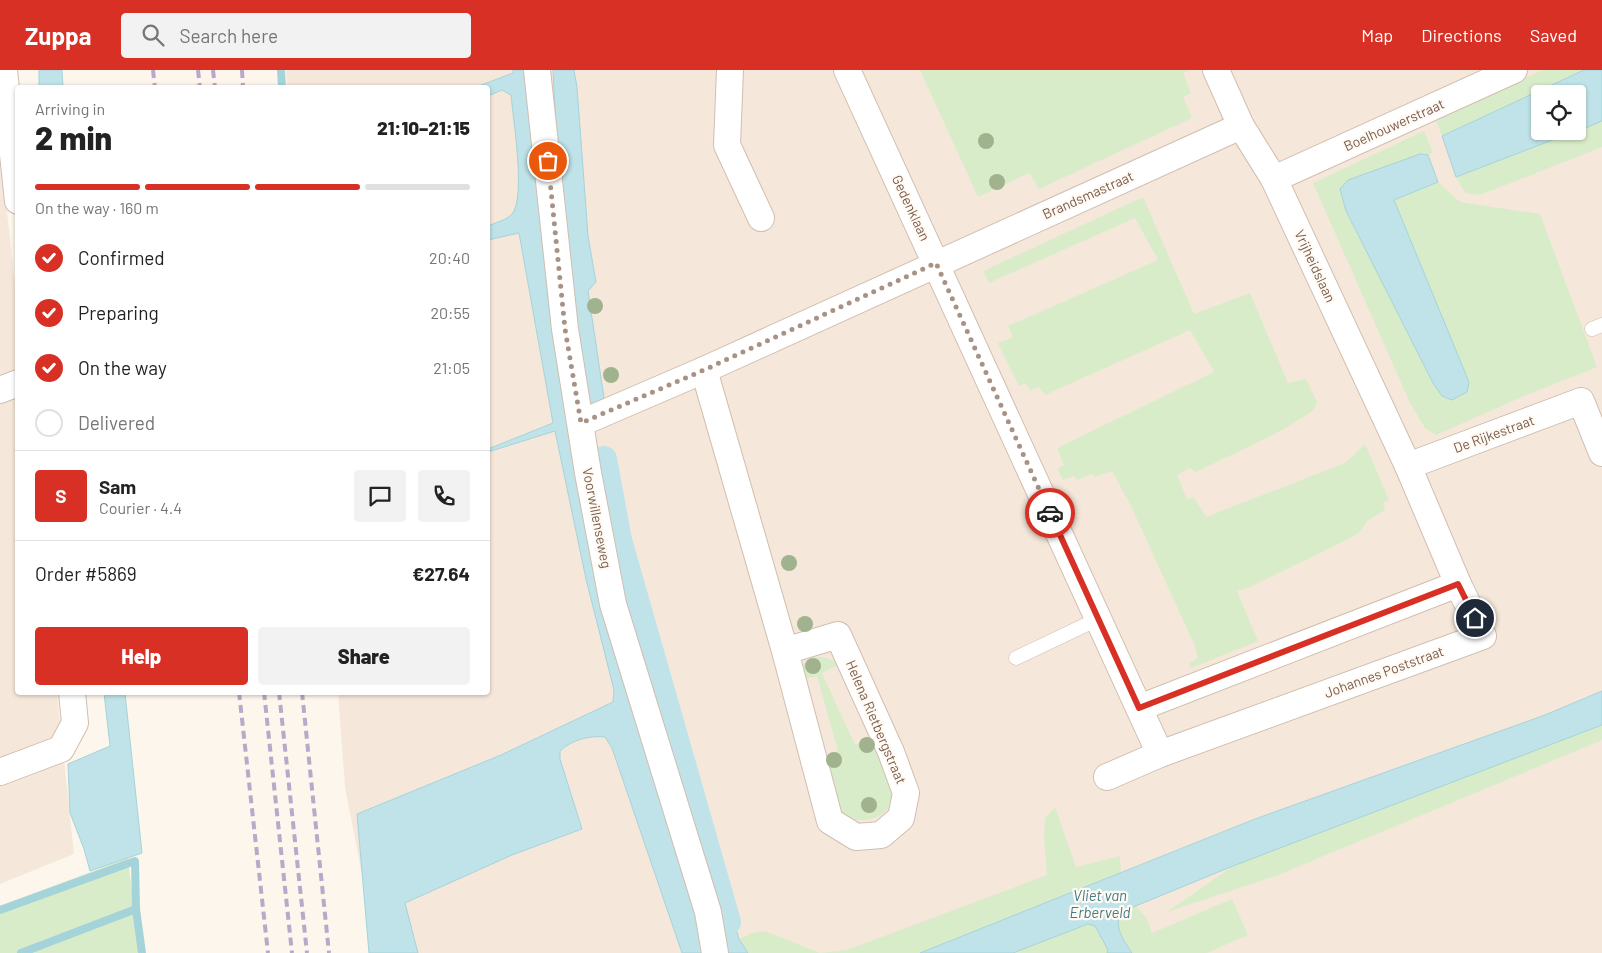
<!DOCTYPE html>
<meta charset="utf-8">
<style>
:root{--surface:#fff;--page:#f2f2f2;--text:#222;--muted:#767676;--line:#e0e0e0;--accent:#d93025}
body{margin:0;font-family:Barlow,sans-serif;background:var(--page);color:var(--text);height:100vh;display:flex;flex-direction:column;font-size:19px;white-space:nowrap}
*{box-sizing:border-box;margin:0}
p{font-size:16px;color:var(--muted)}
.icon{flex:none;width:28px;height:28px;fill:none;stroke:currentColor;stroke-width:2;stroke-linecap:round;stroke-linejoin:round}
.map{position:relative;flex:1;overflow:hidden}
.side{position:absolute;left:15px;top:15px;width:475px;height:610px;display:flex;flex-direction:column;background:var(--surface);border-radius:5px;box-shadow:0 1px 4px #0004}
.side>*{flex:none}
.tools{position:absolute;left:1531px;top:15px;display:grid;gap:10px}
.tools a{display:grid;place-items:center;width:55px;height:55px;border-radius:5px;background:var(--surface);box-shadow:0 1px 4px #0004;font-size:25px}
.pin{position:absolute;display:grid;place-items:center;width:42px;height:42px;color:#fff;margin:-21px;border:2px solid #fff;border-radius:50%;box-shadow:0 1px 5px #0007}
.courier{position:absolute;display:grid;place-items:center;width:50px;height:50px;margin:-25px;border:4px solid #d93025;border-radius:50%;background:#fff;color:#222;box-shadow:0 1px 6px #0007}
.overview em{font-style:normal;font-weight:800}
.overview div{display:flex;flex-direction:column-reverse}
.overview{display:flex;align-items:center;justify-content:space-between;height:85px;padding:0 20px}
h1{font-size:32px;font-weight:800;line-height:38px}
.bar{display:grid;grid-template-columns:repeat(4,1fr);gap:8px 5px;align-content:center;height:60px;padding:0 20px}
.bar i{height:6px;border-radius:4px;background:var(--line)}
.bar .selected{background:var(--accent)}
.bar p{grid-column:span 4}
.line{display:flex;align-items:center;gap:12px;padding:0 20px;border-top:1px solid var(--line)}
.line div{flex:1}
.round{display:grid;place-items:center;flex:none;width:52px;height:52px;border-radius:5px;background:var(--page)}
ol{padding:0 20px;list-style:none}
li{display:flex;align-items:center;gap:15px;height:55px}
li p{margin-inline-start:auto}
li .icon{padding:5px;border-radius:50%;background:var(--accent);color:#fff;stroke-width:4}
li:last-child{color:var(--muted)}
li i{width:28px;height:28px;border:2px solid var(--line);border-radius:50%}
.primary-button{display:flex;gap:10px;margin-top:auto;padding:10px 20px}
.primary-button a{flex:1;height:58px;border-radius:5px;background:var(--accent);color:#fff;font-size:20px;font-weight:800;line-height:58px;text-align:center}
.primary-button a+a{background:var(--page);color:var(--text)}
header{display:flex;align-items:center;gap:30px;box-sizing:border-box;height:70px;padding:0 25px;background:var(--accent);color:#fff}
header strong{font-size:24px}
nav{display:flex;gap:28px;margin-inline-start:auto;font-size:18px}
.search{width:350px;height:45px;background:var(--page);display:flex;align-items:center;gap:12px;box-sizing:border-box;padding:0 18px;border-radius:5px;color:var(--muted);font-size:19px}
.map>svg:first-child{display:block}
</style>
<header>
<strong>Zuppa</strong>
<div class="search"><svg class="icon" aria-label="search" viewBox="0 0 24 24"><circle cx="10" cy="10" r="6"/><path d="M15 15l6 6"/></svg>Search here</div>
<nav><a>Map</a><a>Directions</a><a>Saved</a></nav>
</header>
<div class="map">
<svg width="1602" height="883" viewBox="0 0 1602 883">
<rect width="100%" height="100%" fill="#fdf6ec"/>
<g fill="#f5e8da" fill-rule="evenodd">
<path d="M286,0H1602V883H377L345,717L338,623L488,622V18L287,17ZM1540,24H1578V61H1540Z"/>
<path d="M0,76L18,244V622L57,623L74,784L0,814Z"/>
</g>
<g fill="#d8ecc9">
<path d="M920,0H1190L1183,3L1191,23L1183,27L1192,48L1039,119L1029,103L978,127Z"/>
<path d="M1543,0H1584L1442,66L1435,48Z"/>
<path d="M1602,51V77L1480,125L1465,123L1456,107Z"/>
<path d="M1424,61L1433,83L1428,85L1420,84L1348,110L1442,326L1452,330L1467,322L1469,312L1394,130L1438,112L1460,132L1540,144L1597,297L1524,326L1436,365L1425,358L1410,333L1313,113Z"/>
<path d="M1143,127L1194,244L1250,223L1288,313L1306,309L1317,332L1313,341L1277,363L1196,402L1189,398L1177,405L1187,429L1194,427L1206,447L1345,393L1365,374L1389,430L1383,432L1385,440L1367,451L1361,461L1354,466L1250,517L1237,521L1258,571L1191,598L1189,593L1198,588L1194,574L1131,436L1112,401L1094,407L1092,404L1077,410L1074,406L1063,410L1057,399L1064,395L1057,378L1214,302L1190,260L1045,325L1039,317L1030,321L1026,313L1019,316L998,273L1013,267L1008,256L1158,190L1135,148L989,213L983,201Z"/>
<path d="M816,587C825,587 833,588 838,595L822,603L855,675L872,667C876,677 893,710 894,717C894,720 892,725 892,728C887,752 860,753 841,747L820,687L838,681L817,606L798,611C801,596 801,592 816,587Z"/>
<path d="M1602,655V670L1278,805L1167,842L1233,796Z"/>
<path d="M1055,737L1076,797L1120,786L1121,803L920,883H748L739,869L751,863L765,861L820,883L847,880L1047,805L1044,767L1045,748Z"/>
<path d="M128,788L133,832L137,830L142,883H0V836Z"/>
<path d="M1232,829L1248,865L1207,883H1132C1126,874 1111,852 1121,842C1125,839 1132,838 1136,836L1147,849L1152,863Z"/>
<path d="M1088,854L1095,856L1108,880L1107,883H1013Z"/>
</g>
<g fill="#bfe3e8" stroke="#a5d3da">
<path d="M39,0H62L63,17H39Z"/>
<path d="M513,0H526L549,236L568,352L695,842L703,883H682L612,678L605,667C591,665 571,670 560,681V689L582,759L512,785L405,833L418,883H369L357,744L501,685L613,632L614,620L586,509L555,361L488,382V379L553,353L519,163L488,170V156C494,153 507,150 512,144C526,128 513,48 511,25L502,20L488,26V18L476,17L513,3Z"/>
<path d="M553,0H574L577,17L588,166L596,212L588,221L604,328L587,336L558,97Z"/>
<path d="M1584,0H1602V51L1578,61V24H1540V61H1576L1456,107L1442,66Z"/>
<path d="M1420,84L1428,85L1438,112L1394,130L1469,312L1467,322L1452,330L1442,326L1433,313L1346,141L1340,119L1348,110Z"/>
<path d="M1602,621V655L1233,796L1121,842C1113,856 1124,871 1132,883H1107L1108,880L1095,856L1088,854L1013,883H920L1255,749L1545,645Z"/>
<path d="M104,623H125L142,783L90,801L84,779L70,743L68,694L110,676Z"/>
<path d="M734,852L739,869L748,883H728L719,853Z"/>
</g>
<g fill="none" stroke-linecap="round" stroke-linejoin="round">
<g stroke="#a5d3da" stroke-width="8">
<path d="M281,0L282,18"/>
<path d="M136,839L142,883"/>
<path d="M0,840L135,791L136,839L21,883"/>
</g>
<path stroke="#bfe3e8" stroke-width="26" d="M604,389L619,470L728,852"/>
<defs>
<g id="lane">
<path d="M1592,259L1602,255"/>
<path d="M1016,588L1098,549"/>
</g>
<g id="street">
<path d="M4,0L18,131"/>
<path d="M537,0L565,259L588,403L613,534L708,842L715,883"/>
<path d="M730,0L727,75L761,148"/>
<path d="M847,0L1160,684"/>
<path d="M1216,0L1241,56L1274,109L1408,396L1458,514"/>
<path d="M1274,109L1514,0"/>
<path d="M704,300L785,581L838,565L891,682L906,723L901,748L881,765L856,767L830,751L785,581"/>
<path d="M0,320L18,313"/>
<path d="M581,353L704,300L1241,56"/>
<path d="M1408,396L1581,331L1602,383"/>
<path d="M0,702L61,679L75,653L72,622"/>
<path d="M1107,707L1160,684L1483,566L1458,514L1139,638"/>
</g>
</defs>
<use href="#lane" stroke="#d1beb0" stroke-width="15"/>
<use href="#street" stroke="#d1beb0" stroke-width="28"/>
<use href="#lane" stroke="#fff" stroke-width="14"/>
<use href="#street" stroke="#fff" stroke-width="26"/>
<g stroke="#b9a8c9" stroke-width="4" stroke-dasharray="8 5" stroke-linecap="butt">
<path d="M153,0L155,18"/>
<path d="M198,0L200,18"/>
<path d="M213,0L215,18"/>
<path d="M242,0L243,18"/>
<path d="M239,622L268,883"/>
<path d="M264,622L292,883"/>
<path d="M279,622L307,883"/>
<path d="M302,622L329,883"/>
</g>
</g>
<g fill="#a0b28e">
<circle cx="986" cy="71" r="8"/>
<circle cx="997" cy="112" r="8"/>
<circle cx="595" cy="236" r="8"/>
<circle cx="611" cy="305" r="8"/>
<circle cx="789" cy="493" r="8"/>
<circle cx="805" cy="554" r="8"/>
<circle cx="813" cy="596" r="8"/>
<circle cx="867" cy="675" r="8"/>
<circle cx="834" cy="690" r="8"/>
<circle cx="869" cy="735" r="8"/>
</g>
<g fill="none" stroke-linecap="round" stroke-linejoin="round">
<path stroke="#a89285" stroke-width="5" stroke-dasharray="0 9" d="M548,91L565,259L581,353L704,300L936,193L1050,443"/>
<path stroke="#d93025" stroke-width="6" d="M1050,443L1139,638L1458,514L1475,548"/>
</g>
<g text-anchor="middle" stroke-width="4.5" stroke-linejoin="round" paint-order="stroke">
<g font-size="14" fill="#7a5c4d" stroke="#fffaf3">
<text transform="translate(1394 55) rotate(-24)" y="5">Boelhouwerstraat</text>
<text transform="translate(1088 125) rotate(-24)" y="5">Brandsmastraat</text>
<text transform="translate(911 138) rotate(65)" y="5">Gedenklaan</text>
<text transform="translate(1315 196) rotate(65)" y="5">Vrijheidslaan</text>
<text transform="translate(1494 364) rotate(-20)" y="5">De Rijkestraat</text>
<text transform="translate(597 448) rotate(79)" y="5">Voorwillenseweg</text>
<text transform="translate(1384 602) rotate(-20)" y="5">Johannes Poststraat</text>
<text transform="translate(876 652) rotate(67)" y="5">Helena Rietbergstraat</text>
</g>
<g font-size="15" font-style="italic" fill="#437c86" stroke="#fffaf3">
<text x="1100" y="831">Vliet van<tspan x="1100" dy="17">Erberveld</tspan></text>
</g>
</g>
</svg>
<div class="tools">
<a><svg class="icon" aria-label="locate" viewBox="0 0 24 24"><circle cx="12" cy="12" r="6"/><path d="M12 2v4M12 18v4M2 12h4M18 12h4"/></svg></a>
</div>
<div class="pin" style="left:548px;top:91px;background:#ea580c"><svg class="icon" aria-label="bag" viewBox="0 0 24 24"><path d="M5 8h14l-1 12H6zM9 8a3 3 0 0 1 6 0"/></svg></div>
<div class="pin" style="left:1475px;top:548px;background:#1f2937"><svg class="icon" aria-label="home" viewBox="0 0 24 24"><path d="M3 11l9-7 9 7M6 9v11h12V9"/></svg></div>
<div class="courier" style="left:1050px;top:443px"><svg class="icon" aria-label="car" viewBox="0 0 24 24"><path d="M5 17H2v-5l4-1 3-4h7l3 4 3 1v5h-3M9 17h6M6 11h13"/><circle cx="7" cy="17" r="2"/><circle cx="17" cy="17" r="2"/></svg></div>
<section class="side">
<div class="overview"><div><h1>2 min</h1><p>Arriving in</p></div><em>21:10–21:15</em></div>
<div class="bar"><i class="selected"></i><i class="selected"></i><i class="selected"></i><i></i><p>On the way · 160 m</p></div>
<ol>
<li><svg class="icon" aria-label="check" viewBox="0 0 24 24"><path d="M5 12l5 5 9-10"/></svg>Confirmed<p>20:40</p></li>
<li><svg class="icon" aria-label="check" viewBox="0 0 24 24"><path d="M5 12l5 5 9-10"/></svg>Preparing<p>20:55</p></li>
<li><svg class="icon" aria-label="check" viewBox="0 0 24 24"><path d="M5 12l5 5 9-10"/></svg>On the way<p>21:05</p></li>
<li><i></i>Delivered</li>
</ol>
<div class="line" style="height:90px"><b class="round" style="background:var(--accent);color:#fff">S</b><div><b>Sam</b><p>Courier · 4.4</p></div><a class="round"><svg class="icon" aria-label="chat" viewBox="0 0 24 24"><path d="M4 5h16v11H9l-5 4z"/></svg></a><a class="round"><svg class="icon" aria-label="phone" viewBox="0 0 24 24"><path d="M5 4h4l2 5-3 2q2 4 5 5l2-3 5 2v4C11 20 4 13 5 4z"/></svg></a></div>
<div class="line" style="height:65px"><div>Order #5869</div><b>€27.64</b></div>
<div class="primary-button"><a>Help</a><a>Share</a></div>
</section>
</div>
